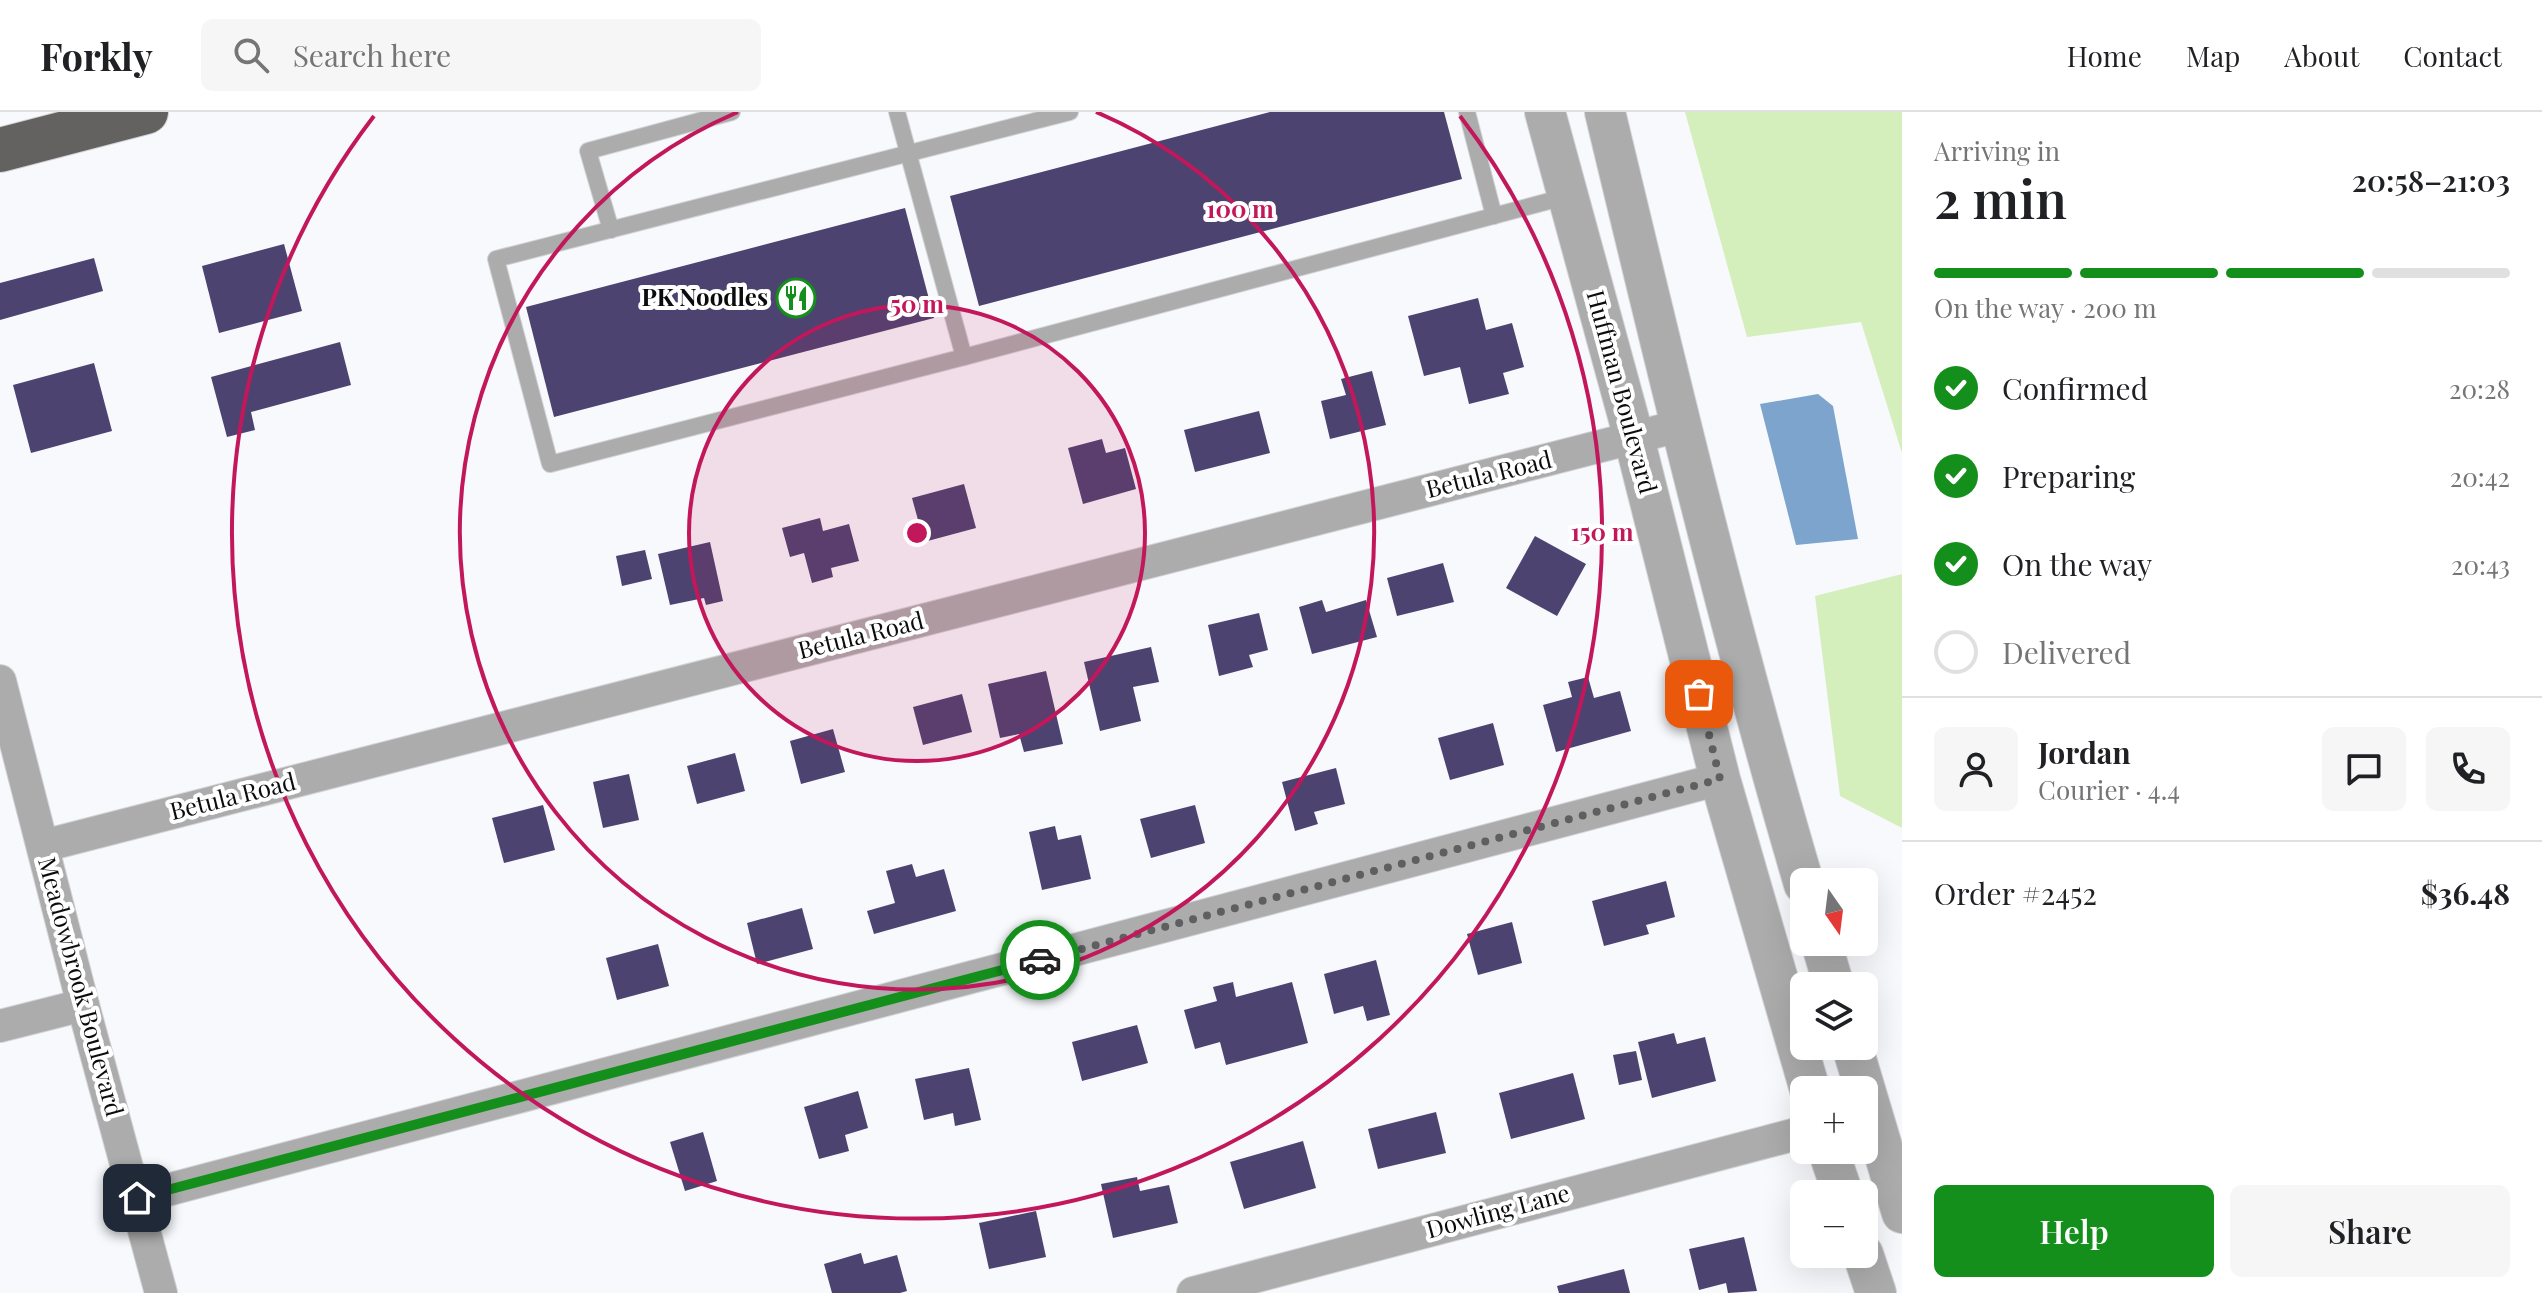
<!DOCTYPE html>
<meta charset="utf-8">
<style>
:root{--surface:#fff;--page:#f6f6f6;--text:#202124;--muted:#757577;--line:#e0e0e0;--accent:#158f1c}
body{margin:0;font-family:"Playfair Display",serif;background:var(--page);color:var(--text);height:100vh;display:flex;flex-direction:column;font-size:30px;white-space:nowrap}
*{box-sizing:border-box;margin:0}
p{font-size:26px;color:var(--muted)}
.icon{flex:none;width:44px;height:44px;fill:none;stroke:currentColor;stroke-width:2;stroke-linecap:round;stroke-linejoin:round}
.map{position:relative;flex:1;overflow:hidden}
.details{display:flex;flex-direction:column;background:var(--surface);width:640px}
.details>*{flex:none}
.needle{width:52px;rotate:166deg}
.buttons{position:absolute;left:1790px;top:756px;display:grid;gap:16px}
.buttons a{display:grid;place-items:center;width:88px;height:88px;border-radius:12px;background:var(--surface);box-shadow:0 8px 32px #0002;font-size:40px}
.pin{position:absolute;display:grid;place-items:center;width:68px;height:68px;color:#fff;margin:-34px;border-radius:16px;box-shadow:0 4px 12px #0006}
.courier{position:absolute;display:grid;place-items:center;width:80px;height:80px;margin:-40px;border:6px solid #158f1c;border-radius:50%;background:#fff;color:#222;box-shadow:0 2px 10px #0007}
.overview em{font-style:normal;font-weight:600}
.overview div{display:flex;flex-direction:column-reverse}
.overview{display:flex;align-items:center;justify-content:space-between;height:136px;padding:0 32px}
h1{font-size:52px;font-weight:600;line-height:60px}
.bar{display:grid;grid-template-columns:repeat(4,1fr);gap:12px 8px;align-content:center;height:96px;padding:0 32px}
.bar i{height:10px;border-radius:6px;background:var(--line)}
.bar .on{background:var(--accent)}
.bar p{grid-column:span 4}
.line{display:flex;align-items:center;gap:20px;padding:0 32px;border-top:2px solid var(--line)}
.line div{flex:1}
.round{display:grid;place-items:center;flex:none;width:84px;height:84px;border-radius:12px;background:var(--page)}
ol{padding:0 32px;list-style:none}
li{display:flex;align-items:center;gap:24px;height:88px}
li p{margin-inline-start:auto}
li .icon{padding:8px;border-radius:50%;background:var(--accent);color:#fff;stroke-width:4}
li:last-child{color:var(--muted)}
li i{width:44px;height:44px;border:4px solid var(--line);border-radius:50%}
.cta{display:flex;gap:16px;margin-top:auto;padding:16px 32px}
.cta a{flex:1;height:92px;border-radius:12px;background:var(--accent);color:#fff;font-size:32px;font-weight:600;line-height:92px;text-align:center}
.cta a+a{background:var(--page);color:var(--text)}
header{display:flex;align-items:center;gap:48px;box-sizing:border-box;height:112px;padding:0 40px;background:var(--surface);border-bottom:2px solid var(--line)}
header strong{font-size:38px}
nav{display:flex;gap:44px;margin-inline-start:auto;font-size:28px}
.search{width:560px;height:72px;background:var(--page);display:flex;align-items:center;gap:20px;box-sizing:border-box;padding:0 28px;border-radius:12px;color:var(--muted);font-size:30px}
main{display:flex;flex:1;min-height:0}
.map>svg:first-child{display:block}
</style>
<header>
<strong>Forkly</strong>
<div class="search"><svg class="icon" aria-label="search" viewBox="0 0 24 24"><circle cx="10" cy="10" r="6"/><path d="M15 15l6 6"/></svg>Search here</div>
<nav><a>Home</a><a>Map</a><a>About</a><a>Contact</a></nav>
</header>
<main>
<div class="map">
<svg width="1902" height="1181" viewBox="0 0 1902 1181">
<rect width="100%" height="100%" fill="#f7f9fc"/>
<g fill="#d5efbc">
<path d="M1685,0H1902V341L1861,210L1747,225Z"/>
<path d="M1902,462V716L1840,684L1815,484Z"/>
</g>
<path fill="#7ca4cd" d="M1818,282L1833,294L1858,427L1796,433L1760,292Z"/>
<g fill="#4d4371">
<path d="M1270,0H1444L1462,67L979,194L950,84Z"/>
<path d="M905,96L934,206L554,305L526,195Z"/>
<path d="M284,132L302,199L219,221L202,154Z"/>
<path d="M94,146L103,179L0,208V171Z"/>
<path d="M1478,186L1486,218L1512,211L1524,255L1503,261L1509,282L1469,292L1460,255L1424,264L1408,204Z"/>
<path d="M340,230L351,273L251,300L255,318L227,325L211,265Z"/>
<path d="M94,251L112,319L31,341L13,273Z"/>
<path d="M1372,259L1386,313L1330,327L1321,289L1346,283L1341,267Z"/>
<path d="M1259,299L1270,341L1195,360L1184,318Z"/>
<path d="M1102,327L1106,341L1125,336L1136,377L1083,392L1068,336Z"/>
<path d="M964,372L976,416L924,430L912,386Z"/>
<path d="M820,406L823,419L849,412L859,449L831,456L833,465L812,471L804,441L790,445L782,416Z"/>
<path d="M1535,424L1586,452L1557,504L1506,476Z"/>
<path d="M710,430L723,489L706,493L704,486L670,493L658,442Z"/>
<path d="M645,438L652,467L622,474L616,444Z"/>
<path d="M1443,451L1454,490L1397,504L1387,466Z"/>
<path d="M1322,488L1326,500L1366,488L1377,525L1312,542L1299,495Z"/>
<path d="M1259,501L1268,538L1249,543L1253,555L1219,564L1208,513Z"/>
<path d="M1151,535L1159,570L1133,575L1141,609L1100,619L1084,550Z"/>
<path d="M1046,559L1063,632L1024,640L1019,622L1000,626L988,572Z"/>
<path d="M1588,565L1594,586L1620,579L1631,619L1556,640L1543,593L1572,585L1568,570Z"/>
<path d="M962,582L972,620L923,633L913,595Z"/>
<path d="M1493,611L1504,653L1450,668L1438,626Z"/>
<path d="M833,617L845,660L801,672L790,629Z"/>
<path d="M735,641L745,679L697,692L687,654Z"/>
<path d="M1336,656L1345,692L1314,700L1318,712L1295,719L1282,670Z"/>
<path d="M629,662L639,708L603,716L593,670Z"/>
<path d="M543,693L555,738L504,751L492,706Z"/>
<path d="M1195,693L1205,731L1151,746L1140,707Z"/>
<path d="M1055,714L1058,728L1081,723L1091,767L1042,778L1029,720Z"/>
<path d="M912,752L916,765L944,757L956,799L874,822L867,799L895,791L886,759Z"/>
<path d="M1666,769L1675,805L1646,813L1649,822L1604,834L1592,789Z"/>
<path d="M802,796L813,837L757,852L747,811Z"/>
<path d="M1512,810L1522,851L1478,863L1467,822Z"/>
<path d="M658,832L669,874L617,888L606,846Z"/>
<path d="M1376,848L1390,903L1367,909L1363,894L1334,902L1324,862Z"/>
<path d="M1233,870L1236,885L1292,870L1308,931L1226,953L1220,930L1195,937L1184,898L1217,889L1213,875Z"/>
<path d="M1137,913L1148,951L1082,969L1072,930Z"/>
<path d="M1674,921L1677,932L1705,925L1716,969L1652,986L1638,930Z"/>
<path d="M1636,939L1642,968L1619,973L1613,943Z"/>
<path d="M969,956L981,1008L955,1014L953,1001L924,1008L915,967Z"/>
<path d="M1573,961L1585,1007L1511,1027L1499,981Z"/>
<path d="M858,979L868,1016L845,1023L849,1039L819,1047L804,995Z"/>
<path d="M1436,1000L1446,1041L1378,1057L1368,1017Z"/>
<path d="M703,1020L717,1069L685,1079L670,1030Z"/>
<path d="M1303,1029L1316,1076L1244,1097L1230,1050Z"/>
<path d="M1137,1065L1140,1079L1169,1073L1178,1111L1113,1126L1101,1072Z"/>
<path d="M1036,1099L1046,1145L989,1157L979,1111Z"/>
<path d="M1744,1125L1757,1179L1728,1181L1726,1171L1699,1178L1689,1137Z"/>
<path d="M861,1141L864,1152L897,1143L907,1179L900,1181H832L824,1152Z"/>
<path d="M1624,1157L1630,1181H1559L1557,1174Z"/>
</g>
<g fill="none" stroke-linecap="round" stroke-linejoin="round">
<defs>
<g id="service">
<path d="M897,0L964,245L1568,84"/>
<path d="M1467,0L1494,104"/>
<path d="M611,118L588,39L732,0"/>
<path d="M964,245L550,352L496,147L1070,0"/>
</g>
<g id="minor">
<path d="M0,569L83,893L161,1181"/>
<path d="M43,734L1679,314"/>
<path d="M0,914L83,893"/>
<path d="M137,1086L1720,667"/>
<path d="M1193,1181L1804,1020"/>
</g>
<g id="tertiary">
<path d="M1545,0L1634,326L1720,667L1810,978"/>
<path d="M1605,0C1667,259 1729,517 1804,772"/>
<path d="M1821,830L1834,874"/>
<path d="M1852,934L1902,1101"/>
<path d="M1828,1038L1843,1082"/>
<path d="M1863,1142L1876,1181"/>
</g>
<path id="trunk" d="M0,38L146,0"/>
</defs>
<use href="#service" stroke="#d1d3d6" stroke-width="18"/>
<use href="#minor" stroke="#d1d3d6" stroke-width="34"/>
<use href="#tertiary" stroke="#d1d3d6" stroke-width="42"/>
<use href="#trunk" stroke="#d1d3d6" stroke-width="46"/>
<use href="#service" stroke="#adacac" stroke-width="16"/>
<use href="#minor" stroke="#adacac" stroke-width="32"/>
<use href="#tertiary" stroke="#adacac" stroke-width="40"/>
<use href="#trunk" stroke="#646161" stroke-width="44"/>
</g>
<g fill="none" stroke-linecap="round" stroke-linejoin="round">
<path stroke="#5e5f61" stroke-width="8" stroke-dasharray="0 14.4" d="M1040,848L1720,667L1699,582"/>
<path stroke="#158f1c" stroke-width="10" d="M137,1086L1040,848"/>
</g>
<circle cx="917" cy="421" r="228" fill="#c2185b" fill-opacity=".12"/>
<g fill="none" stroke="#c2185b" stroke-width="4">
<circle cx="917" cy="421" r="228"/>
<path d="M1096 0A457 457 0 1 1 738 0"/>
<path d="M1460 4A685 685 0 1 1 374 4"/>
</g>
<defs>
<symbol id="restaurant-ring" viewBox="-11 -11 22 22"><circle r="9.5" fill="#fff" stroke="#158f1c" stroke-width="1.5"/><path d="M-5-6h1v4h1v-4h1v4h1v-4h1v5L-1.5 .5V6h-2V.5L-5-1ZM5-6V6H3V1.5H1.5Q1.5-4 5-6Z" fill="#158f1c"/></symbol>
</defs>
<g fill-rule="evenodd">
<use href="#restaurant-ring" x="774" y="164" width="44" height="44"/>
</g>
<g text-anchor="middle" stroke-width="8" stroke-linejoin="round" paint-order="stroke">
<g font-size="24" font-weight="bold" fill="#0b0c0d" stroke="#fff" text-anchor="end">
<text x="768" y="194">PK Noodles</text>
</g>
<g font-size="24" fill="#0b0c0d" stroke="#fff">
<text transform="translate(1621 280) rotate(75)" y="8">Huffman Boulevard</text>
<text transform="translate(1489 363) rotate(-14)" y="8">Betula Road</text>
<text transform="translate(861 524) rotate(-14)" y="8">Betula Road</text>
<text transform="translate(233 685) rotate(-14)" y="8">Betula Road</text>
<text transform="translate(80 875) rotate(75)" y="8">Meadowbrook Boulevard</text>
<text transform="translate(1498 1100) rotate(-15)" y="8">Dowling Lane</text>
</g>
</g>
<circle cx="917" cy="421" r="12" fill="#c2185b" stroke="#fff" stroke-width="4"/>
<g font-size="24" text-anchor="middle" font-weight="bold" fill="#c2185b" stroke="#fff" stroke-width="8" stroke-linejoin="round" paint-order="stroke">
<text x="1240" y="106">100 m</text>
<text x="917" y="201">50 m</text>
<text x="1602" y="429">150 m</text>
</g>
</svg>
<div class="buttons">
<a><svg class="needle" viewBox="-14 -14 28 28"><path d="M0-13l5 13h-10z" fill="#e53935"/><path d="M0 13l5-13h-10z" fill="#757577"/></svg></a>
<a><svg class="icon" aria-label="layers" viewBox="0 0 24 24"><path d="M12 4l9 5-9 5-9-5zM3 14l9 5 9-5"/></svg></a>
<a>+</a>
<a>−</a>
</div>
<div class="pin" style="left:1699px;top:582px;background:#ea580c"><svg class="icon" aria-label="bag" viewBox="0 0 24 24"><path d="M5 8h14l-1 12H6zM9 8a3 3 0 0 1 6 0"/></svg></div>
<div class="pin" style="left:137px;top:1086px;background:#1f2937"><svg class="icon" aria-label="home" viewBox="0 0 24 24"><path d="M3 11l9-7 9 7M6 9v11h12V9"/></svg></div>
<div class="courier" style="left:1040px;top:848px"><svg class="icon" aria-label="car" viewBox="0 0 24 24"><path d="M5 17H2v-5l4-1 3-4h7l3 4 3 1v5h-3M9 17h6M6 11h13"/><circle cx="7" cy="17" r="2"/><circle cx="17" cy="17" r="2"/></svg></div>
</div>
<section class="details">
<div class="overview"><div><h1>2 min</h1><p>Arriving in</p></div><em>20:58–21:03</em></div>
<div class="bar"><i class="on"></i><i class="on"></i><i class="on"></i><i></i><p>On the way · 200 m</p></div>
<ol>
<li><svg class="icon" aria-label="check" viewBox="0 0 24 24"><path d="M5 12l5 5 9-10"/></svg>Confirmed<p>20:28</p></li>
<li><svg class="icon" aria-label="check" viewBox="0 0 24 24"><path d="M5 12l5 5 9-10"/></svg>Preparing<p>20:42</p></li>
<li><svg class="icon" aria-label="check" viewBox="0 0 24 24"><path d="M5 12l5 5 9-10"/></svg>On the way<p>20:43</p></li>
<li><i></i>Delivered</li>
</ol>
<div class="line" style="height:144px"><a class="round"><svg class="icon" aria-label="person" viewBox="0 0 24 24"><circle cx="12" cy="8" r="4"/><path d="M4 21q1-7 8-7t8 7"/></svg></a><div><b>Jordan</b><p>Courier · 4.4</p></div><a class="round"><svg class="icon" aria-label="chat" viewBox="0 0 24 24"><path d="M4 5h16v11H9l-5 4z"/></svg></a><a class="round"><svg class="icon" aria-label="phone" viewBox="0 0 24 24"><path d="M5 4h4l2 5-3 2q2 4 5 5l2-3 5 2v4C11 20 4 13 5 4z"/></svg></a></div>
<div class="line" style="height:104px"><div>Order #2452</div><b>$36.48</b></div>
<div class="cta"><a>Help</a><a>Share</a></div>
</section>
</main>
